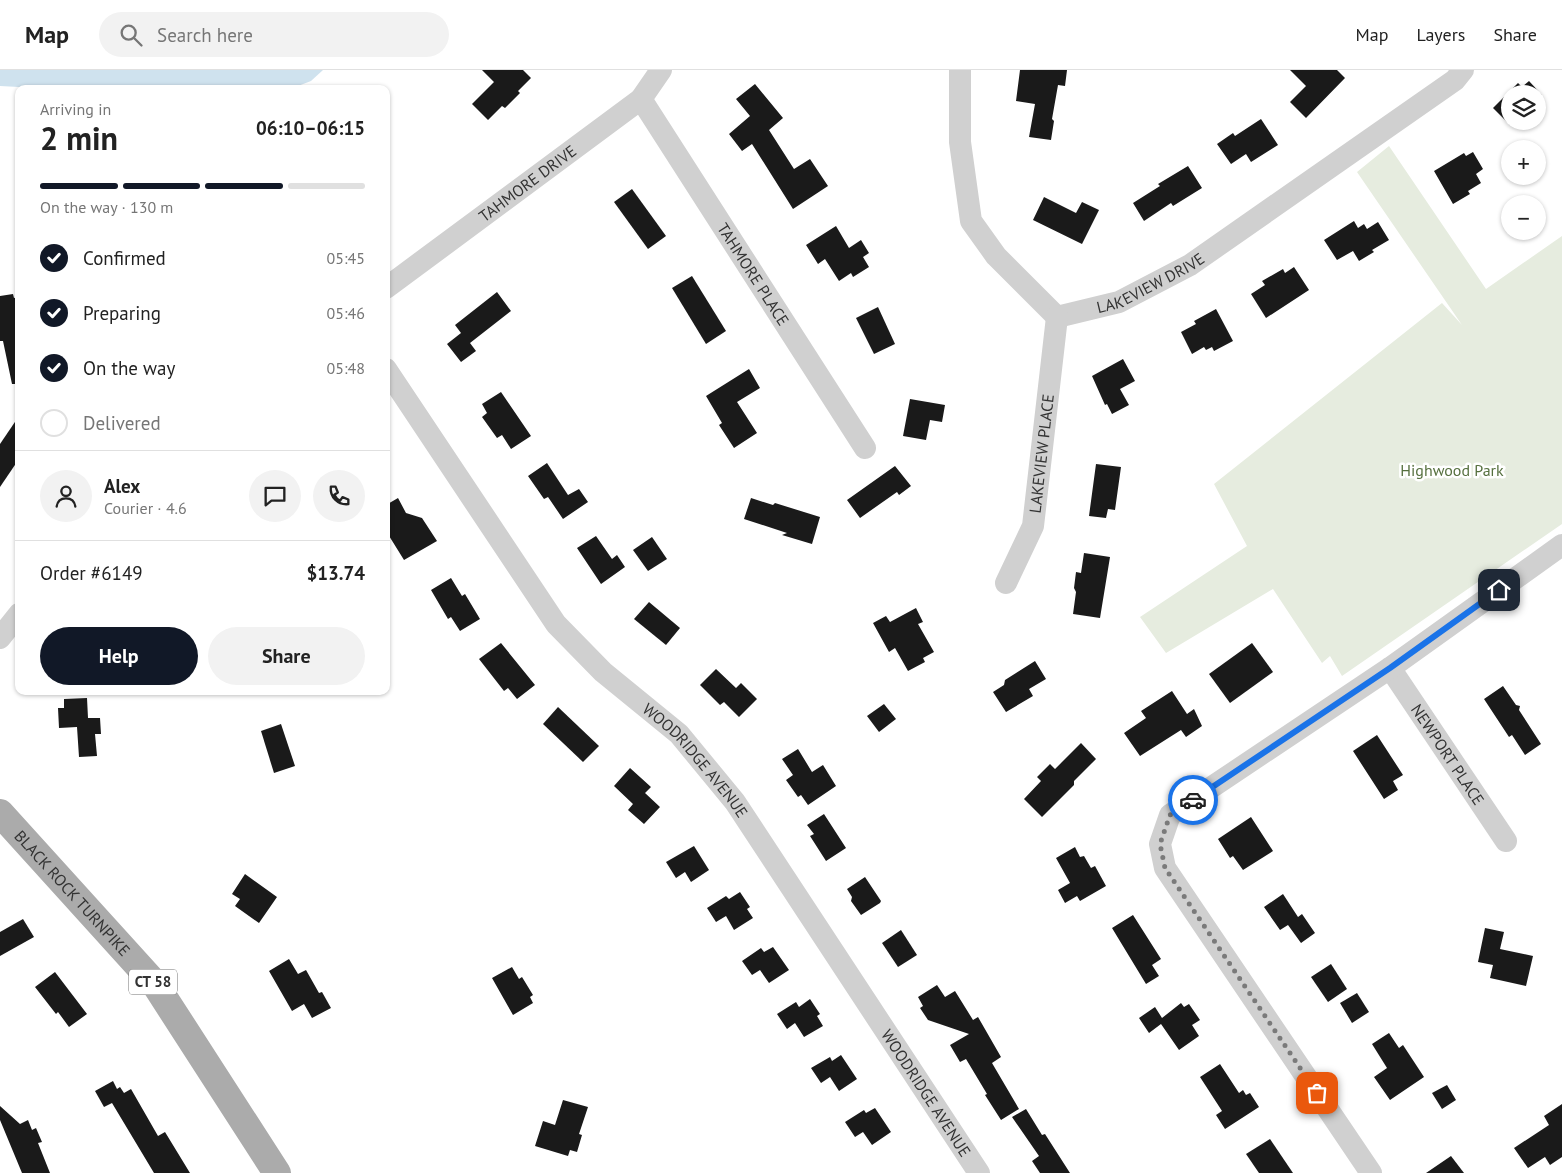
<!DOCTYPE html>
<meta charset="utf-8">
<style>
:root{--surface:#fff;--page:#f2f2f2;--text:#222;--muted:#767676;--line:#e0e0e0;--accent:#111827}
body{margin:0;font-family:"PT Sans",sans-serif;background:var(--page);color:var(--text);height:100vh;display:flex;flex-direction:column;font-size:19px;white-space:nowrap}
*{box-sizing:border-box;margin:0}
p{font-size:16px;color:var(--muted)}
.icon{flex:none;width:28px;height:28px;fill:none;stroke:currentColor;stroke-width:2;stroke-linecap:round;stroke-linejoin:round}
.map{position:relative;flex:1;overflow:hidden}
.side{position:absolute;left:15px;top:15px;width:375px;height:610px;display:flex;flex-direction:column;background:var(--surface);border-radius:10px;box-shadow:0 1px 4px #0004}
.side>*{flex:none}
.tools{position:absolute;left:1501px;top:15px;display:grid;gap:10px}
.tools a{display:grid;place-items:center;width:45px;height:45px;border-radius:50%;background:var(--surface);box-shadow:0 1px 4px #0004;font-size:25px}
.pin{position:absolute;display:grid;place-items:center;width:42px;height:42px;color:#fff;margin:-21px;border-radius:10px;box-shadow:0 2px 8px #0006}
.courier{position:absolute;display:grid;place-items:center;width:50px;height:50px;margin:-25px;border:4px solid #1a73e8;border-radius:50%;background:#fff;color:#222;box-shadow:0 1px 6px #0007}
.overview em{font-style:normal;font-weight:700}
.overview div{display:flex;flex-direction:column-reverse}
.overview{display:flex;align-items:center;justify-content:space-between;height:85px;padding:0 25px}
h1{font-size:32px;font-weight:700;line-height:38px}
.bar{display:grid;grid-template-columns:repeat(4,1fr);gap:8px 5px;align-content:center;height:60px;padding:0 25px}
.bar i{height:6px;border-radius:4px;background:var(--line)}
.bar .active{background:var(--accent)}
.bar p{grid-column:span 4}
.line{display:flex;align-items:center;gap:12px;padding:0 25px;border-top:1px solid var(--line)}
.line div{flex:1}
.round{display:grid;place-items:center;flex:none;width:52px;height:52px;border-radius:26px;background:var(--page)}
ol{padding:0 25px;list-style:none}
li{display:flex;align-items:center;gap:15px;height:55px}
li p{margin-inline-start:auto}
li .icon{padding:5px;border-radius:50%;background:var(--accent);color:#fff;stroke-width:4}
li:last-child{color:var(--muted)}
li i{width:28px;height:28px;border:2px solid var(--line);border-radius:50%}
.cta{display:flex;gap:10px;margin-top:auto;padding:10px 25px}
.cta a{flex:1;height:58px;border-radius:30px;background:var(--accent);color:#fff;font-size:20px;font-weight:700;line-height:58px;text-align:center}
.cta a+a{background:var(--page);color:var(--text)}
header{display:flex;align-items:center;gap:30px;box-sizing:border-box;height:70px;padding:0 25px;background:var(--surface);border-bottom:1px solid var(--line)}
header strong{font-size:24px}
nav{display:flex;gap:28px;margin-inline-start:auto;font-size:18px}
.search{width:350px;height:45px;background:var(--page);display:flex;align-items:center;gap:12px;box-sizing:border-box;padding:0 18px;border-radius:28px;color:var(--muted);font-size:19px}
.map>svg:first-child{display:block}
</style>
<header>
<strong>Map</strong>
<div class="search"><svg class="icon" aria-label="search" viewBox="0 0 24 24"><circle cx="10" cy="10" r="6"/><path d="M15 15l6 6"/></svg>Search here</div>
<nav><a>Map</a><a>Layers</a><a>Share</a></nav>
</header>
<div class="map">
<svg width="1562" height="1103" viewBox="0 0 1562 1103">
<rect width="100%" height="100%" fill="#fff"/>
<path fill="#e6ecdf" d="M1389,76L1486,219L1562,166V454L1342,606L1330,586L1322,593L1273,519L1166,583L1140,547L1247,476L1214,414L1442,233L1462,255L1357,102Z"/>
<path fill="#cfe2ee" d="M0,0H323L311,11L290,19H57L0,16Z"/>
<g fill="#1a1a1a">
<path d="M482,0H523L531,8L518,21L520,23L505,38L502,36L488,50L472,34L494,12Z"/>
<path d="M1020,0H1067L1065,16L1058,15L1052,49L1054,51L1051,70L1029,67L1035,34L1016,31Z"/>
<path d="M1290,0H1337L1345,8L1306,48L1290,32L1306,16Z"/>
<path d="M1529,11L1542,25L1538,30V24H1510V51H1513L1510,55L1493,38L1518,13L1522,17Z"/>
<path d="M755,14L783,48L769,60L794,99L810,89L828,116L793,139L752,74L742,81L729,64L750,46L736,29Z"/>
<path d="M1261,49L1278,75L1251,92L1246,84L1231,94L1217,74L1233,63L1235,66Z"/>
<path d="M1473,82L1483,99L1476,104L1481,113L1468,121L1470,124L1453,134L1434,101L1464,83L1466,86Z"/>
<path d="M1188,96L1202,118L1173,136L1171,133L1144,151L1133,133L1160,116L1158,114Z"/>
<path d="M632,119L666,166L648,179L614,132Z"/>
<path d="M1044,127L1076,143L1082,132L1099,140L1082,174L1033,150Z"/>
<path d="M1354,151L1358,158L1364,154L1367,159L1378,152L1389,170L1372,180L1374,182L1359,191L1353,181L1337,190L1324,170Z"/>
<path d="M836,156L849,178L861,170L869,183L863,187L869,197L853,207L851,203L839,211L825,189L818,194L806,175Z"/>
<path d="M1294,197L1309,220L1266,248L1251,224L1265,215L1262,211L1283,199L1285,203Z"/>
<path d="M692,206L726,261L706,274L672,218Z"/>
<path d="M497,222L511,241L470,273L476,281L461,292L447,274L461,263L455,255Z"/>
<path d="M13,224L14,228L19,227V314H12L3,271H0V226Z"/>
<path d="M878,237L895,274L874,284L856,248Z"/>
<path d="M1216,239L1233,271L1214,281L1212,277L1206,280L1204,277L1192,284L1181,262L1196,254L1194,251Z"/>
<path d="M1123,289L1135,311L1120,319L1129,335L1112,344L1107,334L1105,335L1092,306Z"/>
<path d="M749,299L760,318L737,332L757,363L734,378L719,355L722,353L706,326Z"/>
<path d="M501,322L531,366L511,379L502,365L497,368L482,347L487,343L482,334Z"/>
<path d="M910,329L945,335L942,352L930,350L926,370L903,366Z"/>
<path d="M19,346V389L0,417V374Z"/>
<path d="M547,393L568,425L579,419L588,432L563,449L548,427L544,429L528,406Z"/>
<path d="M1096,394L1121,397L1115,440L1108,439L1106,448L1089,446Z"/>
<path d="M895,396L911,416L899,425L897,422L860,448L847,430Z"/>
<path d="M398,428L406,443L422,448L437,471L404,490L386,461V435Z"/>
<path d="M751,428L773,435L775,433L820,447L812,474L782,465L787,463L744,449Z"/>
<path d="M596,466L612,489L617,485L625,497L601,514L577,478Z"/>
<path d="M652,467L667,489L648,501L633,480Z"/>
<path d="M1084,483L1110,487L1100,548L1073,544L1076,522L1074,518L1076,502L1081,503Z"/>
<path d="M451,508L462,526L465,524L480,549L460,561L451,547L448,549L431,520Z"/>
<path d="M649,532L680,558L666,575L634,549Z"/>
<path d="M916,538L923,552L918,554L934,582L923,588L925,592L908,601L895,578L889,582L873,553L886,546L890,552Z"/>
<path d="M501,573L535,615L517,629L508,618L504,621L479,589Z"/>
<path d="M1252,573L1273,602L1230,633L1209,604Z"/>
<path d="M1035,591L1046,609L1029,619L1033,626L1006,642L993,622L1004,615L1005,610Z"/>
<path d="M716,599L736,618L741,613L757,629L739,647L724,632L720,635L700,615Z"/>
<path d="M1503,616L1516,635L1520,636L1519,640L1541,674L1525,685L1512,665L1509,667L1484,629Z"/>
<path d="M1172,621L1187,644L1194,639L1202,656L1186,667L1181,660L1140,686L1124,663L1146,648L1141,641Z"/>
<path d="M87,628L88,648H100L101,664H95L97,686L79,687L77,657L59,658L58,638H64V629Z"/>
<path d="M884,634L896,649L879,662L867,646Z"/>
<path d="M558,637L599,676L583,692L543,654Z"/>
<path d="M281,654L295,696L274,703L261,661Z"/>
<path d="M1377,665L1403,705L1393,711L1398,720L1384,729L1353,681Z"/>
<path d="M1081,673L1096,689L1074,711V715L1042,747L1024,729L1041,711L1037,707L1050,694L1055,699Z"/>
<path d="M798,679L812,702L823,695L836,716L808,735L801,725L798,727L786,710L793,705L782,689Z"/>
<path d="M630,698L651,717L645,723L660,737L644,754L628,740L633,734L614,716Z"/>
<path d="M824,744L846,778L826,791L810,766L814,764L807,755Z"/>
<path d="M1251,747L1273,781L1243,800L1233,786L1230,788L1218,769Z"/>
<path d="M694,776L709,800L691,812L685,802L676,808L666,792Z"/>
<path d="M1075,777L1080,787L1084,786L1091,798L1095,796L1106,816L1080,831L1077,826L1065,833L1058,820L1070,813L1056,788Z"/>
<path d="M245,804L277,827L259,853L235,836L240,829L232,824Z"/>
<path d="M865,807L881,831L880,833L861,845L851,831L852,827L847,819Z"/>
<path d="M740,822L750,837L747,839L753,848L734,860L726,846L716,852L707,838L726,826L729,829Z"/>
<path d="M1283,824L1298,847L1302,844L1315,863L1301,873L1288,855L1280,860L1264,837Z"/>
<path d="M1133,845L1161,889L1152,895L1159,906L1146,914L1112,858Z"/>
<path d="M23,849L34,867L0,886V862Z"/>
<path d="M1485,858L1504,862L1500,879L1533,886L1526,916L1490,908L1493,895L1478,892Z"/>
<path d="M901,860L917,885L898,897L882,873Z"/>
<path d="M773,877L789,900L769,913L760,900L752,905L742,891L761,878L764,882Z"/>
<path d="M289,889L298,904L306,900L319,923L322,922L331,938L312,948L304,934L292,941L269,901Z"/>
<path d="M1331,894L1347,919L1328,932L1311,907Z"/>
<path d="M512,897L519,909L522,907L533,925L530,927L533,933L513,945L492,908Z"/>
<path d="M55,902L87,944L69,957L58,942L56,944L35,917Z"/>
<path d="M937,915L945,927L955,921L973,950L978,947L1001,987L992,993L1019,1039L1001,1050L985,1025L987,1024L966,989L960,992L950,975L969,964L928,950L920,938L923,936L918,927Z"/>
<path d="M1357,923L1369,942L1352,953L1340,933Z"/>
<path d="M810,929L820,944L817,946L823,956L804,967L795,953L787,959L777,944L796,932L799,937Z"/>
<path d="M1181,933L1184,937L1189,934L1200,950L1192,955L1199,966L1179,980L1161,954L1149,963L1139,948L1155,937L1162,948Z"/>
<path d="M1389,963L1399,978L1403,975L1424,1007L1390,1030L1374,1007L1387,998L1372,974Z"/>
<path d="M841,985L857,1009L839,1021L830,1007L821,1013L811,998L830,987L832,991Z"/>
<path d="M1220,994L1239,1023L1243,1020L1246,1025L1250,1023L1259,1037L1225,1059L1216,1045L1222,1041L1200,1007Z"/>
<path d="M113,1011L117,1019L120,1017L124,1023L131,1019L158,1066L165,1062L190,1103H154L112,1033L104,1037L95,1021Z"/>
<path d="M1447,1015L1456,1030L1442,1039L1432,1023Z"/>
<path d="M563,1030L588,1037L579,1064L582,1065L577,1082L570,1080L568,1086L535,1076L543,1051L555,1055Z"/>
<path d="M1562,1034V1087L1550,1095L1545,1087L1528,1098L1514,1078L1549,1055L1544,1046Z"/>
<path d="M0,1036L20,1054L28,1050L32,1060L36,1058L42,1072L38,1073L50,1103H22L0,1050Z"/>
<path d="M875,1038L891,1062L872,1075L863,1062L855,1067L845,1052L864,1040L866,1043Z"/>
<path d="M1026,1039L1042,1065L1045,1064L1070,1103H1040L1032,1091L1039,1086L1012,1047Z"/>
<path d="M1270,1069L1293,1103H1259L1246,1084Z"/>
<path d="M1451,1086L1464,1103H1426Z"/>
</g>
<g fill="none" stroke-linecap="round" stroke-linejoin="round">
<g stroke="#d0d0d0" stroke-width="22">
<path d="M960,0V72L971,151L996,186L1057,247"/>
<path id="s1" d="M641,29L865,378"/>
<path id="s2" d="M386,218L641,29L661,0"/>
<path id="s3" d="M1057,247L1119,232L1190,195L1455,10L1463,0"/>
<path id="s4" d="M386,299L556,554L603,602L679,664L735,732L979,1103"/>
<path id="s5" d="M1006,513L1033,456L1057,247"/>
<path d="M0,568L19,544"/>
<path id="s6" d="M1390,598L1506,771"/>
<path d="M1371,1103L1165,798L1160,774L1170,745L1390,598L1562,475"/>
</g>
<path stroke="#ababab" stroke-width="28" id="s7" d="M0,743L155,914L277,1103"/>
</g>
<g fill="none" stroke-linecap="round" stroke-linejoin="round">
<path stroke="#7a7a7a" stroke-width="5" stroke-dasharray="0 9" d="M1193,730L1170,745L1160,774L1165,798L1317,1023"/>
<path stroke="#1a73e8" stroke-width="6" d="M1193,730L1390,598L1499,520"/>
</g>
<g text-anchor="middle" stroke-width="5" stroke-linejoin="round" paint-order="stroke">
<rect fill="#fff" stroke="#707070" stroke-width="1" x="129" y="899.5" width="48" height="25" rx="4"/>
<g font-size="15" font-weight="bold" fill="#333">
<text x="153" y="917">CT 58</text>
</g>
<g font-size="16" fill="#333" stroke="#fff">
<text dy="6" stroke="none"><textPath href="#s2" startOffset="176">TAHMORE DRIVE</textPath></text>
<text dy="6" stroke="none"><textPath href="#s1" startOffset="208">TAHMORE PLACE</textPath></text>
<text dy="6" stroke="none"><textPath href="#s3" startOffset="100">LAKEVIEW DRIVE</textPath></text>
<text dy="6" stroke="none"><textPath href="#s5" startOffset="136">LAKEVIEW PLACE</textPath></text>
<text dy="6" stroke="none"><textPath href="#s6" startOffset="104">NEWPORT PLACE</textPath></text>
<text dy="6" stroke="none"><textPath href="#s4" startOffset="502">WOODRIDGE AVENUE</textPath></text>
<text dy="6" stroke="none"><textPath href="#s7" startOffset="108">BLACK ROCK TURNPIKE</textPath></text>
<text dy="6" stroke="none"><textPath href="#s4" startOffset="908">WOODRIDGE AVENUE</textPath></text>
</g>
<g font-size="16" fill="#56703f" stroke="#fff">
<text x="1452" y="406">Highwood Park</text>
</g>
</g>
</svg>
<div class="tools">
<a><svg class="icon" aria-label="layers" viewBox="0 0 24 24"><path d="M12 4l9 5-9 5-9-5zM3 14l9 5 9-5"/></svg></a>
<a>+</a>
<a>−</a>
</div>
<div class="pin" style="left:1317px;top:1023px;background:#ea580c"><svg class="icon" aria-label="bag" viewBox="0 0 24 24"><path d="M5 8h14l-1 12H6zM9 8a3 3 0 0 1 6 0"/></svg></div>
<div class="pin" style="left:1499px;top:520px;background:#1f2937"><svg class="icon" aria-label="home" viewBox="0 0 24 24"><path d="M3 11l9-7 9 7M6 9v11h12V9"/></svg></div>
<div class="courier" style="left:1193px;top:730px"><svg class="icon" aria-label="car" viewBox="0 0 24 24"><path d="M5 17H2v-5l4-1 3-4h7l3 4 3 1v5h-3M9 17h6M6 11h13"/><circle cx="7" cy="17" r="2"/><circle cx="17" cy="17" r="2"/></svg></div>
<section class="side">
<div class="overview"><div><h1>2 min</h1><p>Arriving in</p></div><em>06:10–06:15</em></div>
<div class="bar"><i class="active"></i><i class="active"></i><i class="active"></i><i></i><p>On the way · 130 m</p></div>
<ol>
<li><svg class="icon" aria-label="check" viewBox="0 0 24 24"><path d="M5 12l5 5 9-10"/></svg>Confirmed<p>05:45</p></li>
<li><svg class="icon" aria-label="check" viewBox="0 0 24 24"><path d="M5 12l5 5 9-10"/></svg>Preparing<p>05:46</p></li>
<li><svg class="icon" aria-label="check" viewBox="0 0 24 24"><path d="M5 12l5 5 9-10"/></svg>On the way<p>05:48</p></li>
<li><i></i>Delivered</li>
</ol>
<div class="line" style="height:90px"><a class="round"><svg class="icon" aria-label="person" viewBox="0 0 24 24"><circle cx="12" cy="8" r="4"/><path d="M4 21q1-7 8-7t8 7"/></svg></a><div><b>Alex</b><p>Courier · 4.6</p></div><a class="round"><svg class="icon" aria-label="chat" viewBox="0 0 24 24"><path d="M4 5h16v11H9l-5 4z"/></svg></a><a class="round"><svg class="icon" aria-label="phone" viewBox="0 0 24 24"><path d="M5 4h4l2 5-3 2q2 4 5 5l2-3 5 2v4C11 20 4 13 5 4z"/></svg></a></div>
<div class="line" style="height:65px"><div>Order #6149</div><b>$13.74</b></div>
<div class="cta"><a>Help</a><a>Share</a></div>
</section>
</div>
